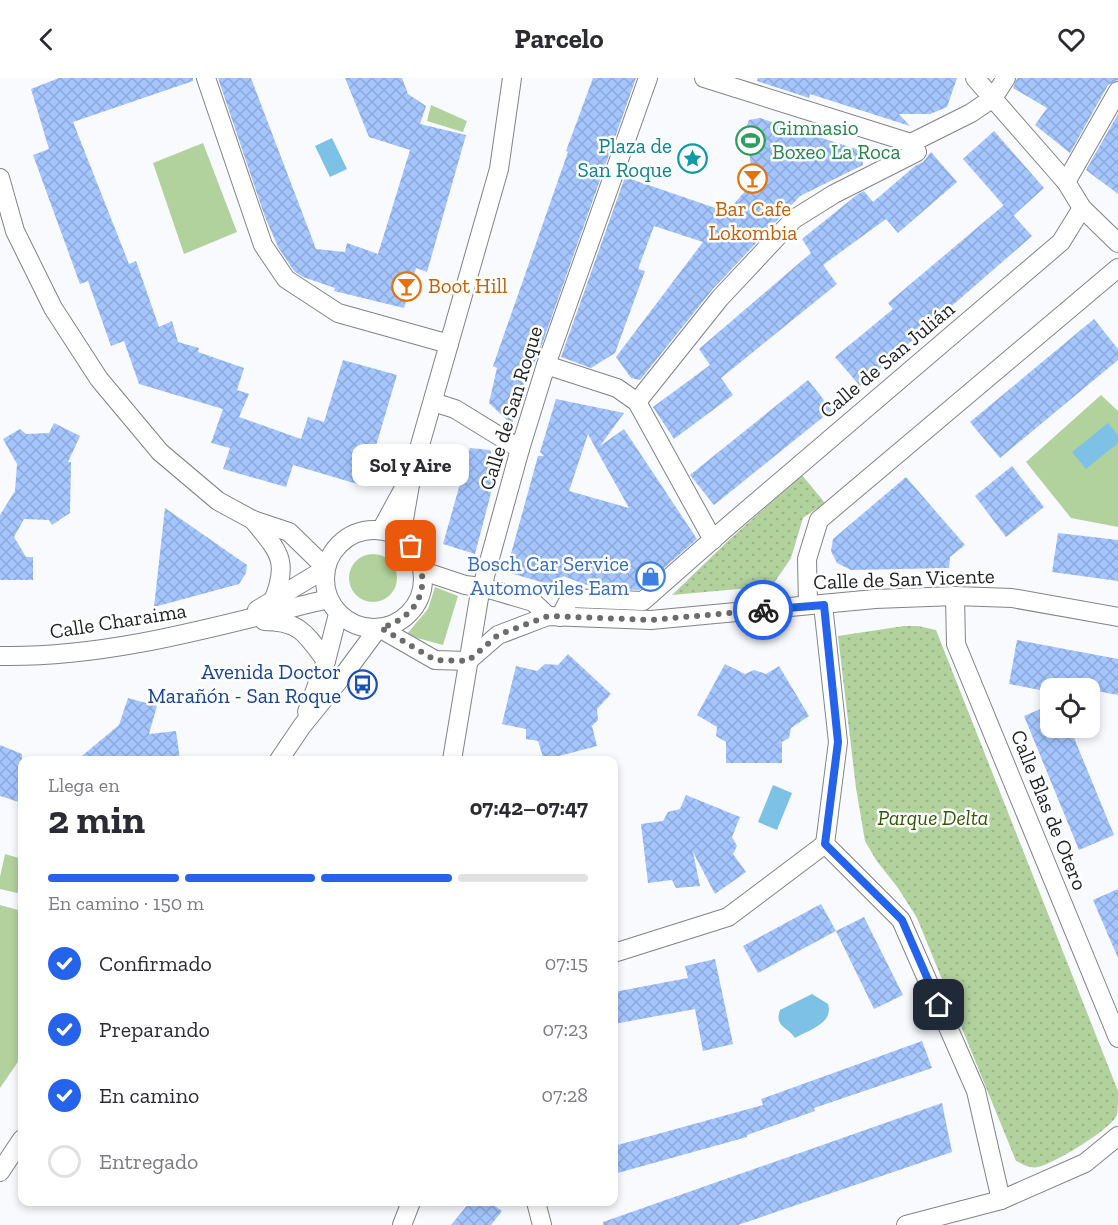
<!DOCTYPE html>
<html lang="es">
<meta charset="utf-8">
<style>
:root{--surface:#fff;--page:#f7f7f7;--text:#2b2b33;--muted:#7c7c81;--line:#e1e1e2;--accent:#2563eb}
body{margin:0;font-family:"Zilla Slab",serif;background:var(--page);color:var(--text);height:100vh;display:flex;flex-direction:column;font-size:22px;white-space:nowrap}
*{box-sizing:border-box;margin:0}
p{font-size:20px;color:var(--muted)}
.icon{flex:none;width:33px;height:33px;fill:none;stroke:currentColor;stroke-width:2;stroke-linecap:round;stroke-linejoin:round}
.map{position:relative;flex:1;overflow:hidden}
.details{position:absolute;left:18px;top:678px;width:600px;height:450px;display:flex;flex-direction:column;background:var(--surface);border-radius:12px;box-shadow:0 3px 9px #0003}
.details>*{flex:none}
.buttons{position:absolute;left:1040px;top:600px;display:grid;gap:12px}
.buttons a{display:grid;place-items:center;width:60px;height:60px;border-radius:12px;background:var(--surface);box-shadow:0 3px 9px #0003;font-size:30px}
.pin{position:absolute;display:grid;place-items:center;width:51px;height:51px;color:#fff;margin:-26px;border-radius:12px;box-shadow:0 3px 9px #0006}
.courier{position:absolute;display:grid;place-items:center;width:60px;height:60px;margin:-30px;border:4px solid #2563eb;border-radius:50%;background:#fff;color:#222;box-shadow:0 2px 8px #0007}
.bubble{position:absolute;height:42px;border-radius:12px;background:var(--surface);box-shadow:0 3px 9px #0003;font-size:20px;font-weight:800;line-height:42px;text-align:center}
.overview em{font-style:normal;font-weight:800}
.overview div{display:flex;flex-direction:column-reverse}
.overview{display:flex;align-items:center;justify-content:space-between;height:102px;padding:0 30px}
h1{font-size:39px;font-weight:800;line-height:45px}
.bar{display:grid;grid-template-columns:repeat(4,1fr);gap:9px 6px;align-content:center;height:72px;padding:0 30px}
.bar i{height:8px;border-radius:4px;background:var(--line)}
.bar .on{background:var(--accent)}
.bar p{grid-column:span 4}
ol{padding:0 30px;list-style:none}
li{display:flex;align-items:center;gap:18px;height:66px}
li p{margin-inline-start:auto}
li .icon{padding:6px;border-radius:50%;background:var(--accent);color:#fff;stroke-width:4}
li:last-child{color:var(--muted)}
li i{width:33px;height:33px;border:3px solid var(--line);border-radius:50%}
header{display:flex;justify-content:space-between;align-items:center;height:78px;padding:0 30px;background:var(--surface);font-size:27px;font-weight:800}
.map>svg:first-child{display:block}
</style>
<header><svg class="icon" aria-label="back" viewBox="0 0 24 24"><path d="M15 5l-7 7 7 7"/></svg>Parcelo<svg class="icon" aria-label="heart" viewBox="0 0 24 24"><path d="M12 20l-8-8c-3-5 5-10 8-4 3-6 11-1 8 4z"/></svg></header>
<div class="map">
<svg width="1118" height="1147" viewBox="0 0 1118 1147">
<defs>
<pattern id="park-dots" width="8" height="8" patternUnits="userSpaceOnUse" patternTransform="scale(1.5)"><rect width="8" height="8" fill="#b2d29d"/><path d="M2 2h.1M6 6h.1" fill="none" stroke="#99b487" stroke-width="1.8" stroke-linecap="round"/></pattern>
<pattern id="building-cross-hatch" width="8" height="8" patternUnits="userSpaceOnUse" patternTransform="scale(1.5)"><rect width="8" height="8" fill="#a4c5fe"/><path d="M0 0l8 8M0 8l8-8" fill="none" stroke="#8da9d9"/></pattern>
</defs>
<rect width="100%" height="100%" fill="#f9fafd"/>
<g fill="#b2d29d">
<path d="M431,27L467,43L463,54L427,43Z"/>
<path d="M203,65L237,154L184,176L153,85Z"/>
<path d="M1101,317L1118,333V449L1071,440L1026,384Z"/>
<circle cx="373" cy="500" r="24"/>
<path d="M435,509L458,518L443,567L406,557L428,531Z"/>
<path d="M5,776L22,781V816L0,811V799Z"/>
<path d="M0,827L22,833V978L0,1010Z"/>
</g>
<g fill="url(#park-dots)">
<path d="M802,397L825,425L803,440L791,480L772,508L672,517L730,461Z"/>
<path d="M904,548H918L936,552L1118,1013C1118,1020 1118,1030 1117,1037C1110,1052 1055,1085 1038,1089C1030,1091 1023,1086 1016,1083L917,840L898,810L876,782L865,763L856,710L838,558Z"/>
</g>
<g fill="#7dc1e7">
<path d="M332,60L347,91L330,99L315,68Z"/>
<path d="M1108,345L1118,357V365L1086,391L1072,374Z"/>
<path d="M773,707L792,715L777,752L758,744Z"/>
<path d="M812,916L828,926C834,945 809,952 795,960C788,949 774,949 780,932Z"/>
</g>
<g fill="url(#building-cross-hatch)" fill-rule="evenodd">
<path d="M59,0H193V3L73,44L129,186L136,183L159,249L172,243L178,264L199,270L198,274L244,290L237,312L249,316L239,339L301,361L308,339L324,344L343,282L397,297L364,408L293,387L286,409L223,391L230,370L211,365L223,331L139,306L124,263L111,268L88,203L80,206L33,77L49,71L31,11Z"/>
<path d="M218,0H251L316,171L345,174L347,165L378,176L410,72L369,59L345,0H402L408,16L426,28L420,46L466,57L427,194L416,190L404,230L334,213L335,210L303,199L294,193L278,169L265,139Z"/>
<path d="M593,0H636L540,272L522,311L512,347L489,325L497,290L493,288L568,74L566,73Z"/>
<path d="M758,0H957L947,29L930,36H899L910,48L810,16L809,20L800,17L757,3Z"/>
<path d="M1017,0H1118V2L1108,7L1070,75L1035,47L1047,30L1013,10Z"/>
<path d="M1118,36V116L1086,92Z"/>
<path d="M760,40L856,71L862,77L863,87L800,118L712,212L640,302L631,300L616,279L703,164L654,148L638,191L645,193L615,275L591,290L561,279L625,99L727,134L753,104L746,50L749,42Z"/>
<path d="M994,53L1044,110L1013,138L963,81Z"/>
<path d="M931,74L957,104L898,155L886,141L823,187L837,206L721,300L733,317L674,361L653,329L710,287L699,271L811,175L802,161L858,116L864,113L873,124L915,88L923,84Z"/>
<path d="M1004,127L1032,158L860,308L835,279L893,231L888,225Z"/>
<path d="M1094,241L1118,271V282L1000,380L970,344Z"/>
<path d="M808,302L832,332L714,427L690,397Z"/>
<path d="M556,321L624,335L600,368L624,351L697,461L639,512L592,509L563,498L559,509L506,494L538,378H544L540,374ZM588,356L596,371L629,430L569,413Z"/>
<path d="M54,345L80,358L68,384H71L70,435L52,447L49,442L24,441L14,459L26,479H33V502H0V437L15,413L17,386L3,361L20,351L26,356L49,355Z"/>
<path d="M470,370L490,372L497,392L475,476L443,466Z"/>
<path d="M1012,388L1044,429L1006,459L975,418Z"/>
<path d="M906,399L965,467L950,479L949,490L851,492L837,485L831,473L833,461Z"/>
<path d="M165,430L247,487L246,495L239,506L154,529Z"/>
<path d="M1058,455L1118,462V503L1052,494Z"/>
<path d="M1017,562L1118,581V617L1050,604V614L1009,606Z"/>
<path d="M568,576L611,616L597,631L598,642L592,648L597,668L544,682L538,663L526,661V651L502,646L516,588L537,593L545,586L558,587Z"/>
<path d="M725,586L745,596L754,592L766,596L779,588L809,638L791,650L789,660L782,664V685H726V664L716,658L717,649L697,637Z"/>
<path d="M128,620L157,628L149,656L176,653L180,682H77L119,647Z"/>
<path d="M1050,627V650H1070L1114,757L1079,772L1024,638Z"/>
<path d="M0,667L22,676V725L0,718Z"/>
<path d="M686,717L740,739L732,759L737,768L733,776L746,794L715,816L693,774L700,808L676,810L672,802L648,805L641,746L663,743L668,734L680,731Z"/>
<path d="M1118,811V880L1093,822Z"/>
<path d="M821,826L836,853L758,895L743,868Z"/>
<path d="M864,839L903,917L874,931L836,853Z"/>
<path d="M715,881L733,966L703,973L695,931L614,946V914L688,900L685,888Z"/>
<path d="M922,963L932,990L814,1030L815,1033L747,1057V1059L614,1096V1068L763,1027L761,1021Z"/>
<path d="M942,1025L952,1074L738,1147H603V1144Z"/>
<path d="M470,1124H489L502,1133L491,1147H451Z"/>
</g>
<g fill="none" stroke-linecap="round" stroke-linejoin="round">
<defs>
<g id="minor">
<path d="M206,0L263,167L286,201L338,235L449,266"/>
<path d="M704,0L911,65"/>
<path d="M975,0L1066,104L1082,130L1118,165"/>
<path d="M0,100L15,153L53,230L99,301L160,374L218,423L253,442L289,454L325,489"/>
<path d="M1066,104L1118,13"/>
<path d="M546,287L617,310L637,324L713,462"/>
<path d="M433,324L455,331L520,371"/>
<path d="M637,324L720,220L794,141L834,116L917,74L911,65L971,35L993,20L1006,0"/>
<path d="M253,442C278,473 290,482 273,523"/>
<circle cx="374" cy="501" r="49"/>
<path d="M381,452L404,410"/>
<path d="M401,459L412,395L499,91L512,0"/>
<path d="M423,493L465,507L482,509L533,524L548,538"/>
<path d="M955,518L956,566L1118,960"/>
<path d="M808,527L807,481L819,442L1118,190"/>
<path d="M823,527L838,664L825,766L901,842L976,1013L1001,1122"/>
<path d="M257,532L325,491"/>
<path d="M560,539L570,520L643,523L727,449L1061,164L1082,130"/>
<path d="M264,543C300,543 306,556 326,583"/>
<path d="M381,551L435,582L468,583L498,557L548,538L651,542L875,521L955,518L1012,520L1118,539"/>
<path d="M0,578C112,580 220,547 328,521"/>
<path d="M307,634L326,583L338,536"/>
<path d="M279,682L302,648L345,595L377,552"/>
<path d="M452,682L479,520L520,371L546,287L648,0"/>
<path d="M614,875L728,839L825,766"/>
<path d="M0,1094L22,1061"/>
<path d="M536,1124L542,1147"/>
<path d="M402,1147L411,1124"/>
<path d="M906,1147L1001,1122L1085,1085L1118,1058"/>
</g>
</defs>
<use href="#minor" stroke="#828386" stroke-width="20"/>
<use href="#minor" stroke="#fff" stroke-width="18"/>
</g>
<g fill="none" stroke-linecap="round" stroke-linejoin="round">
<path stroke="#6b6c6e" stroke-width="6" stroke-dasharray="0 10.8" d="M411,468C434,504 421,538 381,550L435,582L468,583L498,557L548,538L651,542L763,532"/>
<path stroke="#2563eb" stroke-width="8" d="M763,532L824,527L838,664L825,766L902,842L939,927"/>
</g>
<defs>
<symbol id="stadium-ring" viewBox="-11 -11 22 22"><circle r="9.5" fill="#fff" stroke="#2e9e5b" stroke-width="1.5"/><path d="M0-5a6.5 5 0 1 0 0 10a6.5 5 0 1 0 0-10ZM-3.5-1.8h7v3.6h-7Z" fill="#2e9e5b"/></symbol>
<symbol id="sight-ring" viewBox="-11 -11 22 22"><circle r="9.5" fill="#fff" stroke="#0f9aa8" stroke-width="1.5"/><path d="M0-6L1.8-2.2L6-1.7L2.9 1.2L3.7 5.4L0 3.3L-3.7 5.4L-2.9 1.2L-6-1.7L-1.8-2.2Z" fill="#0f9aa8"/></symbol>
<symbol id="bar-ring" viewBox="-11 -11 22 22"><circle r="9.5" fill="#fff" stroke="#e8710a" stroke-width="1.5"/><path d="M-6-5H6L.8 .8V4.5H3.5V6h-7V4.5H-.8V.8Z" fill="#e8710a"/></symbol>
<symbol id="shop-ring" viewBox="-11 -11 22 22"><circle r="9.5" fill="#fff" stroke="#3f7fe0" stroke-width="1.5"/><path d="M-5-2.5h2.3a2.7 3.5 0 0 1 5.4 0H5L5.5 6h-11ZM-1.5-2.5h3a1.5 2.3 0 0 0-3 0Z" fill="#3f7fe0"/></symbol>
<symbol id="bus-ring" viewBox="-11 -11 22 22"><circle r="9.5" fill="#fff" stroke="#1a4fb4" stroke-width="1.5"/><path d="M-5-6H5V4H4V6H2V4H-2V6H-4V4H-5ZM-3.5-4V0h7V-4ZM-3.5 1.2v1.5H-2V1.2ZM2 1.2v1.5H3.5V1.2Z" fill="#1a4fb4"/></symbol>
</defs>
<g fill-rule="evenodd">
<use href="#stadium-ring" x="734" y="46" width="33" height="33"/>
<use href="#sight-ring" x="676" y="64" width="33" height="33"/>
<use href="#bar-ring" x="736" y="84" width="33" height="33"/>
<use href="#bar-ring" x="390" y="192" width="33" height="33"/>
<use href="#shop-ring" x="634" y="482" width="33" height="33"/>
<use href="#bus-ring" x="346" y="590" width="33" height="33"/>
</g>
<g text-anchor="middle" stroke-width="5" stroke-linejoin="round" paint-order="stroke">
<g font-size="21" fill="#27864d" stroke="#fff" text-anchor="start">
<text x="772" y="57">Gimnasio<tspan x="772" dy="24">Boxeo La Roca</tspan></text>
</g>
<g font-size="21" fill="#0d838f" stroke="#fff" text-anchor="end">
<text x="672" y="75">Plaza de<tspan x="672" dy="24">San Roque</tspan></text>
</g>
<g font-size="21" fill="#c56008" stroke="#fff">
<text x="753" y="138">Bar Cafe<tspan x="753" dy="24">Lokombia</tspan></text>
<text x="428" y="215" text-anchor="start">Boot Hill</text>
</g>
<g font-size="21" fill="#1f2021" stroke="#fff">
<text transform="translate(887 282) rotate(-40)" y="7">Calle de San Julián</text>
<text transform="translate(511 330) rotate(-73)" y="7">Calle de San Roque</text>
<text transform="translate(904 501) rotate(-2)" y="7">Calle de San Vicente</text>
<text transform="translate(118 543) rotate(-9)" y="7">Calle Charaima</text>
<text transform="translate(1049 732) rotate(68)" y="7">Calle Blas de Otero</text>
</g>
<g font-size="21" fill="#366cbe" stroke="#fff" text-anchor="end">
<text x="629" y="493">Bosch Car Service<tspan x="629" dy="24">Automoviles Eam</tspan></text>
</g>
<g font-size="21" fill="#164399" stroke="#fff" text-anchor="end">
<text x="341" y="601">Avenida Doctor<tspan x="341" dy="24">Marañón - San Roque</tspan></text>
</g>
<g font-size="21" font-style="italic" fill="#315901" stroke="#fff">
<text x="933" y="747">Parque Delta</text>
</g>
</g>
</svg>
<div class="buttons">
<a><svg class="icon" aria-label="locate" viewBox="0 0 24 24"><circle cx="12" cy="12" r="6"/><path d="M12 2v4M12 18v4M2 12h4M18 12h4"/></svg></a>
</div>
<div class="pin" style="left:411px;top:468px;background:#ea580c"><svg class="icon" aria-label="bag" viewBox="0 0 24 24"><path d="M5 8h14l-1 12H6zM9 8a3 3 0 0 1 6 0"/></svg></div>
<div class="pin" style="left:939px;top:927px;background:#1f2937"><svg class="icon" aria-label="home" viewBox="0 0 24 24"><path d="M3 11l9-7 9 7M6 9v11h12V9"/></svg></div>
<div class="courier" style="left:763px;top:532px"><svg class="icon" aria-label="bike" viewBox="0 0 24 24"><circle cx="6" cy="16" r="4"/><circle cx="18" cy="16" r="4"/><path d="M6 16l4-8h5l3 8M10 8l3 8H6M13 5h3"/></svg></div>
<div class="bubble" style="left:352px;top:366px;width:117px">Sol y Aire</div>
<section class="details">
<div class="overview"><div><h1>2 min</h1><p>Llega en</p></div><em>07:42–07:47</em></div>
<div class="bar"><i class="on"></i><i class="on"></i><i class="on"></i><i></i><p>En camino · 150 m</p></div>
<ol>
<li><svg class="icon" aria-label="check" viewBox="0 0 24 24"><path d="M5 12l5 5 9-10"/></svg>Confirmado<p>07:15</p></li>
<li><svg class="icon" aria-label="check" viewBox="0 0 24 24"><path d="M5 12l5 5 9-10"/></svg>Preparando<p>07:23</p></li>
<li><svg class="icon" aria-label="check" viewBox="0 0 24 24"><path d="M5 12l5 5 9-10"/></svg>En camino<p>07:28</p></li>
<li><i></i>Entregado</li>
</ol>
</section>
</div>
